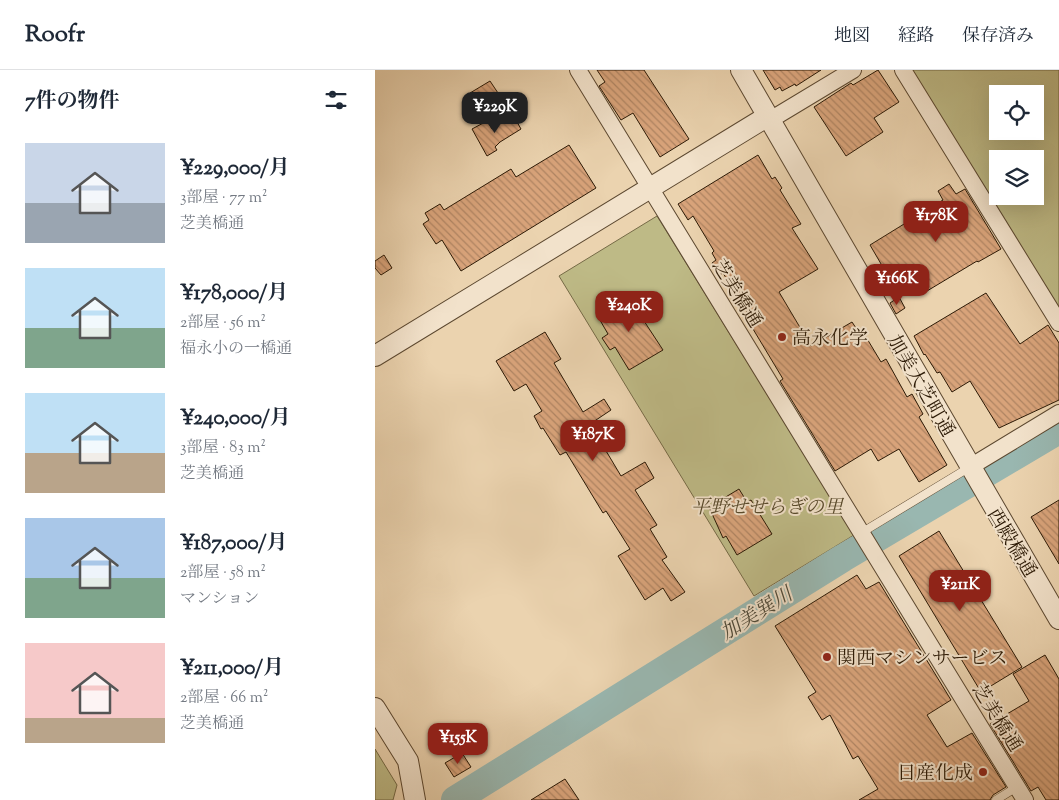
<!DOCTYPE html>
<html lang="ja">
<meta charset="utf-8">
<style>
body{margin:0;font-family:"Sorts Mill Goudy","Noto Serif JP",serif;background:#f2f2f3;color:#1f2937;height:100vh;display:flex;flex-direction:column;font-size:19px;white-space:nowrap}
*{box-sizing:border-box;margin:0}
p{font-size:16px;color:#747a83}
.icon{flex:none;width:28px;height:28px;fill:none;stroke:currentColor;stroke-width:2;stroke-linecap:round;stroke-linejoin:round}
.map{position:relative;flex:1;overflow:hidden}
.details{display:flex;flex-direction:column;background:#fff;width:375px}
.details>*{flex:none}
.tools{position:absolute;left:614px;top:15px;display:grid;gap:10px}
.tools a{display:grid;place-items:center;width:55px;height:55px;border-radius:0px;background:#fff;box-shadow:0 5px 20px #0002;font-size:25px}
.price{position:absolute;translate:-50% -42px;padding:0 11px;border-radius:10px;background:#8f2418;color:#fff;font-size:16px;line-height:32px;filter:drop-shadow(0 1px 2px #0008)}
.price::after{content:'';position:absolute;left:50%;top:30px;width:15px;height:11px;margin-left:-8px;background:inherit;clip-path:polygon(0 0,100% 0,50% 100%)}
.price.selected{background:#222;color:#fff}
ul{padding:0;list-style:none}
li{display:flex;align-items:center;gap:15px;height:125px;padding:0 25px}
li span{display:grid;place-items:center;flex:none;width:140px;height:100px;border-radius:0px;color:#555}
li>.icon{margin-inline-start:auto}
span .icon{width:60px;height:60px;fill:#fffc;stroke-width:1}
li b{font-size:21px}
h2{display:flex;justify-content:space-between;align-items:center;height:60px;padding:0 25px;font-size:21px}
header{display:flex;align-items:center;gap:30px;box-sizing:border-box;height:70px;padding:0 25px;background:#fff;border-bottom:1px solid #e0e1e3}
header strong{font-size:24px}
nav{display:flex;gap:28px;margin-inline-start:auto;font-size:18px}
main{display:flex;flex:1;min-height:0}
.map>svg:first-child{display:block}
.park{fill:#beba86;stroke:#756a46;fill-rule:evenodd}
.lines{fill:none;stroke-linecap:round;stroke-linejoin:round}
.river{stroke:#99b7b0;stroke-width:28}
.building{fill:url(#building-back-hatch);stroke:#2c1a06}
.service-casing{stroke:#5c4830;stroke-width:9}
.minor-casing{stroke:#5c4830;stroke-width:18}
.tertiary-casing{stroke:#5c4830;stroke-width:22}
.service{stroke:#f2e2cb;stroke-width:8}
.minor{stroke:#f2e2cb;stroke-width:16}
.tertiary{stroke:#f2e2cb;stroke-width:20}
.poi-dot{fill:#8f2418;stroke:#f2e2cb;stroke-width:2}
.labels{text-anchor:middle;stroke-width:4;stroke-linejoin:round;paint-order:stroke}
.street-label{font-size:19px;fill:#2c1a06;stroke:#f2e2cb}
.poi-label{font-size:19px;fill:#2c1a06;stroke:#f2e2cb;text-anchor:start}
.park-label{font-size:19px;font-style:italic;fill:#584a2c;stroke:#f2e2cb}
.water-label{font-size:20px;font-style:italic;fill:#4d4939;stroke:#f2e2cb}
</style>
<header>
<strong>Roofr</strong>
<nav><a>地図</a><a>経路</a><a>保存済み</a></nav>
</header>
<main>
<section class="details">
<h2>7件の物件<svg class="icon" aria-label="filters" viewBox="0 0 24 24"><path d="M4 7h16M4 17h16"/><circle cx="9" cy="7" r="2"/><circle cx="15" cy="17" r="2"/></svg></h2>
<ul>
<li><span style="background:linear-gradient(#c9d6e8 60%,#9aa5b1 0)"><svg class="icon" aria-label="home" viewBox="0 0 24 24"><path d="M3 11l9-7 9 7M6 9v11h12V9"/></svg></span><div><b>¥229,000/月</b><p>3部屋 · 77 m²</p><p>芝美橋通</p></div></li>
<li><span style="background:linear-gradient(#bfe0f5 60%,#7fa58c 0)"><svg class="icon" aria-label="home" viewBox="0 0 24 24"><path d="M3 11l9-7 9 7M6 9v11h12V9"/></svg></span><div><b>¥178,000/月</b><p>2部屋 · 56 m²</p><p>福永小の一橋通</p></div></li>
<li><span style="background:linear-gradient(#bfe0f5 60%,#b9a48a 0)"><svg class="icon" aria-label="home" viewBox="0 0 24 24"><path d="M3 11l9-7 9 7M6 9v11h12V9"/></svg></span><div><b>¥240,000/月</b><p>3部屋 · 83 m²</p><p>芝美橋通</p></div></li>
<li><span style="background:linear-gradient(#a9c7e8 60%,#7fa58c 0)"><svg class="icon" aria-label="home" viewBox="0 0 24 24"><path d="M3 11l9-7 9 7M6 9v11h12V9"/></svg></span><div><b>¥187,000/月</b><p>2部屋 · 58 m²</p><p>マンション</p></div></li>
<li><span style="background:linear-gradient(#f6c9c9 75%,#b9a48a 0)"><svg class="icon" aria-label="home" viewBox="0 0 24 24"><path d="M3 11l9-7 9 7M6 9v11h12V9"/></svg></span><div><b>¥211,000/月</b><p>2部屋 · 66 m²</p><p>芝美橋通</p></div></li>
</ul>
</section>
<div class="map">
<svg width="684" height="730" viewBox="0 0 684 730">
<defs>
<pattern id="building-back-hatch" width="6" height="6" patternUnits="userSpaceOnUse" patternTransform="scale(1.25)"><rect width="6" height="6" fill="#d8a37a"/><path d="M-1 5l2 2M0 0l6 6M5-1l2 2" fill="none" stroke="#af8462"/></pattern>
</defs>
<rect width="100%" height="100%" fill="#ebd3af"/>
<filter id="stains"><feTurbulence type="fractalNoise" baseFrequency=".004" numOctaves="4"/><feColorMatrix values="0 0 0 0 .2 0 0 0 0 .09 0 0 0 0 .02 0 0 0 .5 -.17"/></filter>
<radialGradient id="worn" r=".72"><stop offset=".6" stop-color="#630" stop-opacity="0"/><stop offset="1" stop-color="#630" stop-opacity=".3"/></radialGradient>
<!-- park -->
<g class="park">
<path d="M535,0H684V243ZM622,24H660V61H622ZM622,89H660V126H622Z"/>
<path d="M282,146L479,465L379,526L184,206Z"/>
<path d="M0,679L22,715L18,730H0Z"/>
</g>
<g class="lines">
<!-- river -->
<path class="river" d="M80,730L468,488L684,360"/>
</g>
<!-- building -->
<g class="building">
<path d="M222,0H269L314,69L285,87L258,43L246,50L224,16L230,12Z"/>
<path d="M388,0H446L421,16L420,14L407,21L405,17L400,20Z"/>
<path d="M503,0L524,32L499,48L508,62L471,86L439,37L476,13L478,15Z"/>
<path d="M115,11L125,26L105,38L95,23Z"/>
<path d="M138,45L146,59L125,72L120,77L122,80L112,86L97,59L112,51L117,59Z"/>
<path d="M194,75L221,118L86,201L67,170L61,174L48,154L54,150L50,143L65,134L69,140L136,99L141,107Z"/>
<path d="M383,85L397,109L400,107L407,118L405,120L426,154L417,158L443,199L404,222L436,276L477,252L485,264L488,262L506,292L511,289L532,327L537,324L548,344L544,347L572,395L544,412L524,379L503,391L496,379L460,401L405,311L408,309L372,249L375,247L348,203L344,205L337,193L341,190L337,183L339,181L318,146L313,150L303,134Z"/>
<path d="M574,114L581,124L590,119L626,179L603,192L602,191L552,221L511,211L509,199L495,175L568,130L563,121Z"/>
<path d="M9,185L17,198L6,205L0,198V191Z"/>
<path d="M611,223L645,274L673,255L684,273V330L624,358L595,311L577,322L565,302L562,303L550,284L549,285L539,266Z"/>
<path d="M252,225L288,280L254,300L240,277L235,280L227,268L233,264L222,245Z"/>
<path d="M524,227L530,238L521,244L515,233Z"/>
<path d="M170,262L186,289L179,293L208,342L229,329L236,340L215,354L246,406L270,392L279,408L260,420L282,455L275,459L292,487L287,490L310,522L296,531L288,518L270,530L243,486L255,479L231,441L228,443L191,382L185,385L168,358L166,359L159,346L167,341L151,314L139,321L121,291Z"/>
<path d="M364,419L372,432L376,430L397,464L362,485L351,466L348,468L334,437Z"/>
<path d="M684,430V494L656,447Z"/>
<path d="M564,461L647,597L606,622L524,486Z"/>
<path d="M482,505L491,519L504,512L576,630L552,645L572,677L597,663L631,717L618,725L615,730H484L503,719L483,686L478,689L455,645L447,650L433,627L441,622L400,556Z"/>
<path d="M670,585L684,609V730H671L663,717L656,721L615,654L654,631L638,604Z"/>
<path d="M87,683L96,697L79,707L70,693Z"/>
<path d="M190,709L204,730H156Z"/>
</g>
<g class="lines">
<defs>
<g id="service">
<path d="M486,463L595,397"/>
<path d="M621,730L642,717"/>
</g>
<g id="minor">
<path d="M203,0L650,730"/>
<path d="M528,0L684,253"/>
<path d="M395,50L478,0"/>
<path d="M595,397L684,343"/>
</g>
<g id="tertiary">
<path d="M366,0L684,549"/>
<path d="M0,286L393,46"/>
<path d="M0,638L33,691L40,730"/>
</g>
</defs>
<!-- service casing -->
<use href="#service" class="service-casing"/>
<!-- minor casing -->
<use href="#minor" class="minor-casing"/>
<!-- tertiary casing -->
<use href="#tertiary" class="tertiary-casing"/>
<!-- service -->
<use href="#service" class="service"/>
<!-- minor -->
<use href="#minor" class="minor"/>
<!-- tertiary -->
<use href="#tertiary" class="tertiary"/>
</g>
<!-- markers -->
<g class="poi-dot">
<circle cx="407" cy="267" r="5"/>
<circle cx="452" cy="587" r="5"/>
<circle cx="608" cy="702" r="5"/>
</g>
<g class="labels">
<!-- street labels -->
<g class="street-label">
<text transform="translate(363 223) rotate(58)" y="7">芝美橋通</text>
<text transform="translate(547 315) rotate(60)" y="7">加美大芝町通</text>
<text transform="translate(638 472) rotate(59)" y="7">西殿橋通</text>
<text transform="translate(623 647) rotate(58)" y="7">芝美橋通</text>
</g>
<!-- poi labels -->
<g class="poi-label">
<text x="417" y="274">高永化学</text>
<text x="462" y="594">関西マシンサービス</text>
<text x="598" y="709" text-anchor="end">日産化成</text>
</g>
<!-- park labels -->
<g class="park-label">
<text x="392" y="443">平野せせらぎの里</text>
</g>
<!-- water labels -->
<g class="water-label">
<text transform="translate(381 543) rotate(-32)" y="7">加美巽川</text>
</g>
</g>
<rect width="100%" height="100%" filter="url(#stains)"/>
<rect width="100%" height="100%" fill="url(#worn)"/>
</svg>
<div class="tools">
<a><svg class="icon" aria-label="locate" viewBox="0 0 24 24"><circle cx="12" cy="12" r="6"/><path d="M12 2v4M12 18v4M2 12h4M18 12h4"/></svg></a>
<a><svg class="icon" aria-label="layers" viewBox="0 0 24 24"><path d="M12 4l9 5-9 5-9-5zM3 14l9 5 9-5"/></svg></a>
</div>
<b class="price selected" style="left:120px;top:64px">¥229K</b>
<b class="price" style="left:561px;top:173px">¥178K</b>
<b class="price" style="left:522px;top:236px">¥166K</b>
<b class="price" style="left:254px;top:263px">¥240K</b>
<b class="price" style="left:218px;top:392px">¥187K</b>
<b class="price" style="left:585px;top:542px">¥211K</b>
<b class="price" style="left:83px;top:695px">¥155K</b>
</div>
</main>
